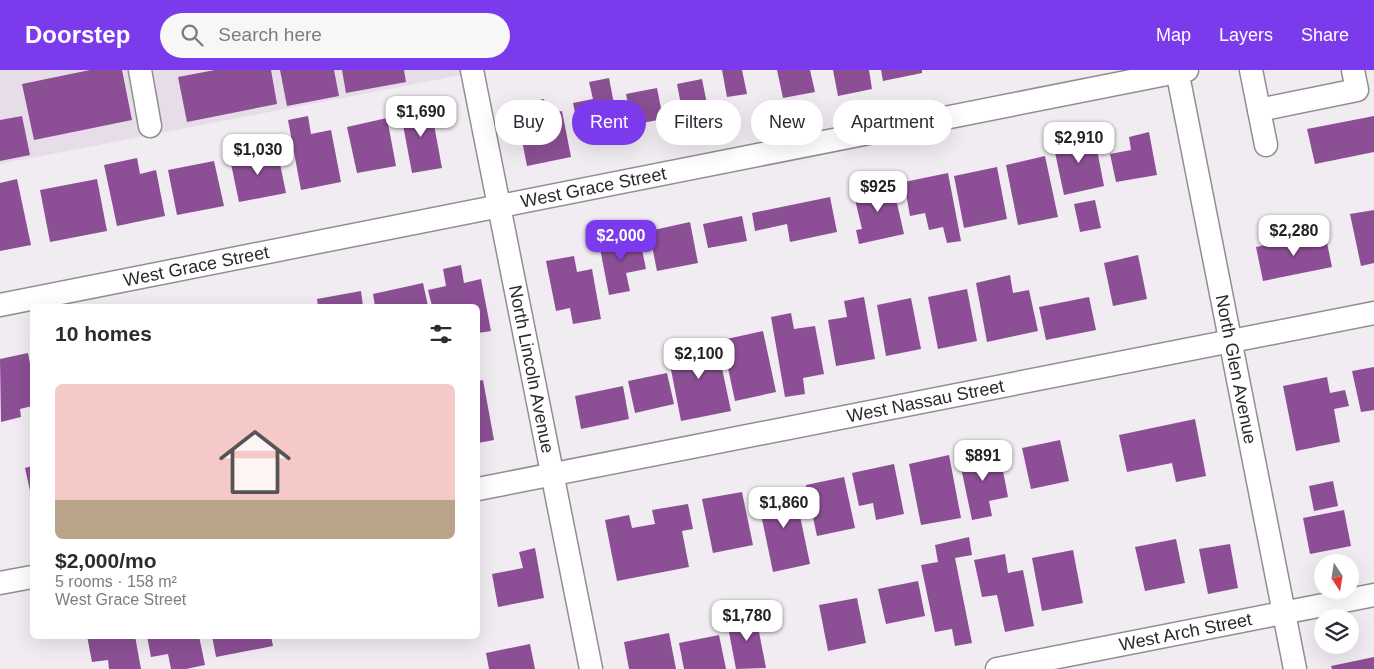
<!DOCTYPE html>
<meta charset="utf-8">
<style>
body{margin:0;font-family:Arial,sans-serif;background:#f7f7f7;color:#2b2b33;height:100vh;display:flex;flex-direction:column;font-size:19px;white-space:nowrap}
*{box-sizing:border-box;margin:0}
p{font-size:16px;color:#7c7c81}
.icon{flex:none;width:28px;height:28px;fill:none;stroke:currentColor;stroke-width:2;stroke-linecap:round;stroke-linejoin:round}
.map{position:relative;flex:1;overflow:hidden}
.panel{position:absolute;left:30px;top:234px;width:450px;height:335px;display:flex;flex-direction:column;background:#fff;border-radius:8px;box-shadow:0 5px 20px #0002}
.panel>*{flex:none}
.banner{position:absolute;left:495px;top:30px;width:475px;height:45px;display:flex;gap:10px}
.needle{width:32px;rotate:168deg}
.tools{position:absolute;left:1314px;top:484px;display:grid;gap:10px}
.tools a{display:grid;place-items:center;width:45px;height:45px;border-radius:50%;background:#fff;box-shadow:0 5px 20px #0002;font-size:25px}
.price{position:absolute;translate:-50% -42px;padding:0 11px;border-radius:10px;background:#fff;color:#222;font-size:16px;line-height:32px;filter:drop-shadow(0 1px 2px #0008)}
.price::after{content:'';position:absolute;left:50%;top:30px;width:15px;height:11px;margin-left:-8px;background:inherit;clip-path:polygon(0 0,100% 0,50% 100%)}
.price.active{background:#7c3aed;color:#fff}
ul{padding:0;list-style:none}
li{display:grid;align-content:center;gap:10px;height:265px;padding:0 25px}
li+li{border-top:1px solid #e1e1e2}
li span{display:grid;place-items:center;height:155px;border-radius:8px;color:#555}
li>.icon{margin-inline-start:auto}
span .icon{width:90px;height:90px;fill:#fffc;stroke-width:1}
li b{font-size:21px}
h2{display:flex;justify-content:space-between;align-items:center;height:60px;padding:0 25px;font-size:21px}
.tag{padding:0 18px;border-radius:22px;background:#fff;box-shadow:0 5px 20px #0002;font-size:18px;line-height:45px}
.tag.active{background:#7c3aed;color:#fff}
header{display:flex;align-items:center;gap:30px;box-sizing:border-box;height:70px;padding:0 25px;background:#7c3aed;color:#fff}
header strong{font-size:24px}
nav{display:flex;gap:28px;margin-inline-start:auto;font-size:18px}
.search{width:350px;height:45px;background:#f7f7f7;display:flex;align-items:center;gap:12px;box-sizing:border-box;padding:0 18px;border-radius:28px;color:#7c7c81;font-size:19px}
.map>svg:first-child{display:block}
.built{fill:#e7dde8}
.building{fill:#8c4f95}
.lines{fill:none;stroke-linecap:round;stroke-linejoin:round}
.minor-casing{stroke:#928d92;stroke-width:25}
.minor{stroke:#fff;stroke-width:22}
.labels{text-anchor:middle;stroke-width:5;stroke-linejoin:round;paint-order:stroke}
.street-label{font-size:18px;fill:#2a282a;stroke:#fefaff}
</style>
<header>
<strong>Doorstep</strong>
<div class="search"><svg class="icon" aria-label="search" viewBox="0 0 24 24"><circle cx="10" cy="10" r="6"/><path d="M15 15l6 6"/></svg>Search here</div>
<nav><a>Map</a><a>Layers</a><a>Share</a></nav>
</header>
<div class="map">
<svg width="1374" height="599" viewBox="0 0 1374 599">
<rect width="100%" height="100%" fill="#f1ecf2"/>
<!-- built -->
<path class="built" d="M0,0H460L461,5L0,94Z"/>
<!-- building -->
<g class="building">
<path d="M90,0H122L132,50L34,70L22,14Z"/>
<path d="M215,0H271L277,34L187,52L178,7Z"/>
<path d="M280,0H334L339,26L287,36Z"/>
<path d="M342,0H404L406,12L346,23Z"/>
<path d="M722,0H742L747,24L727,27Z"/>
<path d="M777,0H810L815,22L783,28Z"/>
<path d="M833,0H869L872,19L838,26Z"/>
<path d="M881,0H922V3L883,11Z"/>
<path d="M609,8L619,60L580,67L573,33L593,29L589,12Z"/>
<path d="M702,9L707,34L682,40L677,14Z"/>
<path d="M657,18L663,49L632,55L626,24Z"/>
<path d="M544,29L547,44L562,41L571,87L527,96L518,50L533,47L530,32Z"/>
<path d="M430,33L442,98L412,103L400,39Z"/>
<path d="M22,46L30,85L0,91V50Z"/>
<path d="M308,46L311,64L331,60L341,112L301,120L288,50Z"/>
<path d="M1374,46V82L1315,94L1307,59Z"/>
<path d="M387,48L396,96L357,103L347,57Z"/>
<path d="M1149,62L1157,105L1116,112L1110,84L1131,80L1129,67Z"/>
<path d="M1094,64L1104,116L1064,125L1053,73Z"/>
<path d="M277,79L286,123L239,132L230,89Z"/>
<path d="M1045,86L1058,147L1018,155L1006,95Z"/>
<path d="M137,88L140,104L156,100L165,146L117,156L104,95Z"/>
<path d="M214,91L224,136L177,145L168,100Z"/>
<path d="M997,97L1007,149L964,158L954,106Z"/>
<path d="M948,103L961,171L947,173L943,157L929,160L925,143L910,146L904,112Z"/>
<path d="M17,109L31,175L0,181V113Z"/>
<path d="M97,109L107,161L50,172L40,120Z"/>
<path d="M892,111L904,164L859,174L856,160L862,159L853,121Z"/>
<path d="M830,127L837,162L790,172L787,154L755,161L752,143Z"/>
<path d="M1095,130L1101,158L1080,162L1074,134Z"/>
<path d="M1374,140V193L1361,196L1350,144Z"/>
<path d="M742,146L747,171L708,178L703,154Z"/>
<path d="M690,152L698,193L657,201L649,161Z"/>
<path d="M1325,163L1332,197L1263,211L1256,177Z"/>
<path d="M639,165L646,199L626,203L630,221L609,225L599,173Z"/>
<path d="M1138,185L1147,229L1113,236L1104,193Z"/>
<path d="M574,186L577,202L592,199L601,249L573,254L570,238L556,241L546,191Z"/>
<path d="M461,195L464,213L481,209L491,261L478,263V236H432L428,220L446,216L443,199Z"/>
<path d="M1010,205L1013,223L1029,220L1038,261L987,272L976,213Z"/>
<path d="M423,213L428,236H375L373,224Z"/>
<path d="M967,219L977,271L938,279L928,227Z"/>
<path d="M361,221L363,236H318L317,229Z"/>
<path d="M864,227L875,289L836,296L828,250L847,247L844,231Z"/>
<path d="M1089,227L1096,260L1046,270L1039,237Z"/>
<path d="M911,228L921,279L886,286L877,235Z"/>
<path d="M791,243L794,259L815,256L824,304L803,308L805,324L785,327L771,247Z"/>
<path d="M763,261L776,322L735,331L722,270Z"/>
<path d="M716,270L731,341L681,351L667,279Z"/>
<path d="M28,283L32,304V336L20,339L21,347L1,352L0,289Z"/>
<path d="M1374,297V340L1361,342L1352,301Z"/>
<path d="M667,303L674,334L635,343L628,311Z"/>
<path d="M1327,307L1330,323L1345,320L1349,336L1334,339L1340,372L1296,381L1283,316Z"/>
<path d="M483,310L494,370L478,373V311Z"/>
<path d="M623,316L629,349L581,359L575,326Z"/>
<path d="M1195,349L1206,406L1176,412L1172,393L1127,402L1119,365Z"/>
<path d="M1060,370L1069,411L1031,419L1022,378Z"/>
<path d="M999,380L1008,427L989,431L992,446L972,450L959,388Z"/>
<path d="M949,385L961,448L921,455L909,394Z"/>
<path d="M894,394L904,444L876,450L873,433L859,436L852,403Z"/>
<path d="M32,396V430L25,398Z"/>
<path d="M844,407L855,458L817,466L806,415Z"/>
<path d="M1333,411L1338,436L1314,441L1309,416Z"/>
<path d="M794,417L810,494L773,502L757,425Z"/>
<path d="M742,422L753,475L713,483L702,429Z"/>
<path d="M688,434L693,459L682,461L689,497L617,511L605,450L629,445L632,458L655,454L652,440Z"/>
<path d="M1344,440L1351,476L1310,484L1303,448Z"/>
<path d="M969,467L972,485L955,488L972,573L955,576L952,559L935,562L921,495L938,492L935,475Z"/>
<path d="M1176,469L1185,513L1145,521L1135,477Z"/>
<path d="M1230,474L1238,518L1208,524L1199,479Z"/>
<path d="M535,478L544,528L498,537L492,504L523,498L519,482Z"/>
<path d="M1073,480L1083,533L1042,541L1032,488Z"/>
<path d="M1005,484L1008,503L1023,500L1034,556L1005,562L997,525L982,527L974,490Z"/>
<path d="M918,511L925,546L886,554L878,519Z"/>
<path d="M857,528L866,573L828,581L819,535Z"/>
<path d="M754,536L766,598L736,599L728,557L742,554L739,539Z"/>
<path d="M669,563L676,599H629L624,572Z"/>
<path d="M719,565L726,599H684L679,573Z"/>
<path d="M87,566H135L141,599H109L108,590L92,592Z"/>
<path d="M147,566H199L205,595L186,599H171L168,584L151,587Z"/>
<path d="M212,566H271L273,576L216,587Z"/>
<path d="M530,574L535,599H489L486,583Z"/>
<path d="M1374,587V599H1332L1331,596Z"/>
</g>
<g class="lines">
<defs>
<g id="minor">
<path d="M140,0L150,56"/>
<path id="s1" d="M472,0L591,599"/>
<path id="s2" d="M1177,0L1295,599"/>
<path d="M1251,0L1266,75"/>
<path d="M1259,40L1357,20L1353,0"/>
<path id="s3" d="M0,235L1187,0"/>
<path id="s4" d="M478,419L1374,243"/>
<path d="M0,513L32,507"/>
<path id="s5" d="M997,599L1374,525"/>
</g>
</defs>
<!-- minor casing -->
<use href="#minor" class="minor-casing"/>
<!-- minor -->
<use href="#minor" class="minor"/>
</g>
<g class="labels">
<!-- street labels -->
<g class="street-label">
<text dy="6" stroke="none"><textPath href="#s3" startOffset="605">West Grace Street</textPath></text>
<text dy="6" stroke="none"><textPath href="#s3" startOffset="200">West Grace Street</textPath></text>
<text dy="6" stroke="none"><textPath href="#s1" startOffset="305">North Lincoln Avenue</textPath></text>
<text dy="6" stroke="none"><textPath href="#s2" startOffset="305">North Glen Avenue</textPath></text>
<text dy="6" stroke="none"><textPath href="#s4" startOffset="456">West Nassau Street</textPath></text>
<text dy="6" stroke="none"><textPath href="#s5" startOffset="192">West Arch Street</textPath></text>
</g>
</g>
</svg>
<div class="tools">
<a><svg class="needle" viewBox="-14 -14 28 28"><path d="M0-13l5 13h-10z" fill="#e53935"/><path d="M0 13l5-13h-10z" fill="#7c7c81"/></svg></a>
<a><svg class="icon" aria-label="layers" viewBox="0 0 24 24"><path d="M12 4l9 5-9 5-9-5zM3 14l9 5 9-5"/></svg></a>
</div>
<b class="price" style="left:421px;top:68px">$1,690</b>
<b class="price" style="left:1079px;top:94px">$2,910</b>
<b class="price" style="left:258px;top:106px">$1,030</b>
<b class="price" style="left:878px;top:143px">$925</b>
<b class="price" style="left:1294px;top:187px">$2,280</b>
<b class="price active" style="left:621px;top:192px">$2,000</b>
<b class="price" style="left:699px;top:310px">$2,100</b>
<b class="price" style="left:983px;top:412px">$891</b>
<b class="price" style="left:784px;top:459px">$1,860</b>
<b class="price" style="left:747px;top:572px">$1,780</b>
<div class="banner">
<a class="tag">Buy</a>
<a class="tag active">Rent</a>
<a class="tag">Filters</a>
<a class="tag">New</a>
<a class="tag">Apartment</a>
</div>
<section class="panel">
<h2>10 homes<svg class="icon" aria-label="filters" viewBox="0 0 24 24"><path d="M4 7h16M4 17h16"/><circle cx="9" cy="7" r="2"/><circle cx="15" cy="17" r="2"/></svg></h2>
<ul>
<li><span style="background:linear-gradient(#f6c9c9 75%,#b9a48a 0)"><svg class="icon" aria-label="home" viewBox="0 0 24 24"><path d="M3 11l9-7 9 7M6 9v11h12V9"/></svg></span><div><b>$2,000/mo</b><p>5 rooms · 158 m²</p><p>West Grace Street</p></div></li>
</ul>
</section>
</div>
